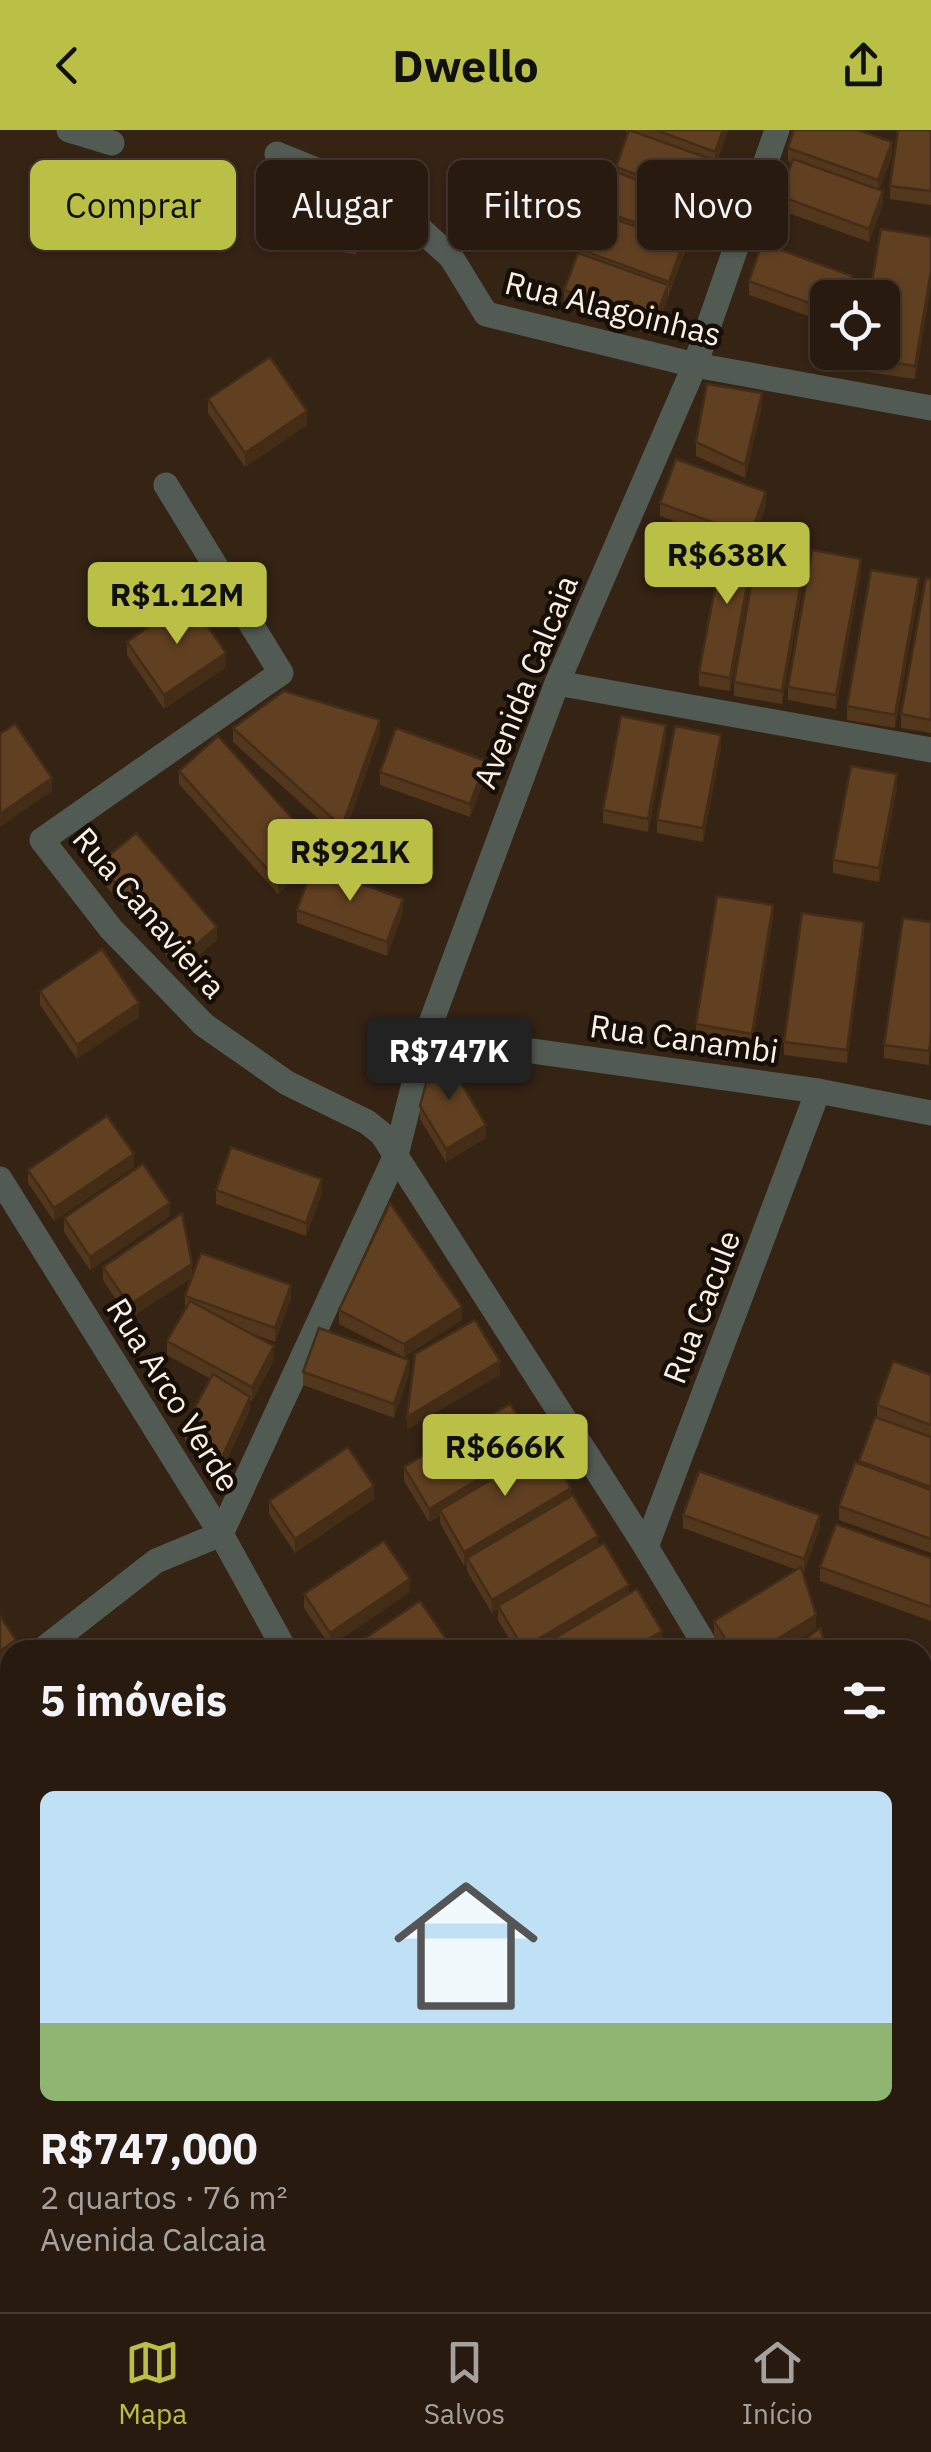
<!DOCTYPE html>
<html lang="pt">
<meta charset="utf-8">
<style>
body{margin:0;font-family:"IBM Plex Sans",sans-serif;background:#302318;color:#f1f3f6;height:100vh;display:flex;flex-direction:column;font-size:38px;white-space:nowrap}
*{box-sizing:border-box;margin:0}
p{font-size:32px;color:#a5a19e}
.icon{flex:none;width:55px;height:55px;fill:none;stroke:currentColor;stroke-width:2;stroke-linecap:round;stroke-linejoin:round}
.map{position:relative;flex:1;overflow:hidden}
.panel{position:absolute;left:0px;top:1510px;width:932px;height:672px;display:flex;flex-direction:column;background:#281a0f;border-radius:30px 30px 0 0;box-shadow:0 2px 8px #0004,0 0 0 2px #44382f}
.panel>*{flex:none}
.top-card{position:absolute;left:30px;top:30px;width:872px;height:90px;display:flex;gap:20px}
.controls{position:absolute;left:810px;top:150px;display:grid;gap:20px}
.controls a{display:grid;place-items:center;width:90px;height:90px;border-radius:15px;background:#281a0f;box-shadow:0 2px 8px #0004,0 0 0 2px #44382f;font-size:50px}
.price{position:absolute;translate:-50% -85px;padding:0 22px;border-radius:10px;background:#bac045;color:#111;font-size:32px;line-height:65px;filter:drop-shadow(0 2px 5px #0008)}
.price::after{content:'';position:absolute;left:50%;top:60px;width:30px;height:22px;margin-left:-15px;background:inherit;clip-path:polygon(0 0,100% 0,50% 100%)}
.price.current{background:#222;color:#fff}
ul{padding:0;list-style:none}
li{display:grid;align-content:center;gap:20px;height:530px;padding:0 40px}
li+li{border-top:2px solid #44382f}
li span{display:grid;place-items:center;height:310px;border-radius:15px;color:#555}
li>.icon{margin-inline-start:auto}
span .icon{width:180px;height:180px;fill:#fffc;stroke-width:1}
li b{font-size:42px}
h2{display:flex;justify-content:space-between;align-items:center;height:120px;padding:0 40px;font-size:42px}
.pill{padding:0 35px;border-radius:15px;background:#281a0f;box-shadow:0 2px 8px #0004,0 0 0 2px #44382f;font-size:35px;line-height:90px}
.pill.current{background:#bac045;color:#111}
header{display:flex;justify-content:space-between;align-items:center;height:130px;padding:0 40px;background:#bac045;color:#111;font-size:45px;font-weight:700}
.dock{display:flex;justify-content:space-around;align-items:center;height:140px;border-top:2px solid #44382f;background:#281a0f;font-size:28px;color:#a5a19e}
.dock a{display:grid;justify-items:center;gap:5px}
.dock .current{color:#bac045}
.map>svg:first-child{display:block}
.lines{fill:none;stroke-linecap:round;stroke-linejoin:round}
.minor{stroke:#525b53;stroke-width:25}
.tertiary{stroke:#525b53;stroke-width:30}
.motorway{stroke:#8aa18f;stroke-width:30}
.wall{fill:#53371c}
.shaded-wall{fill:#442d17}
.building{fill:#614021;stroke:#442d17;stroke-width:2.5}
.labels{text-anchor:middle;stroke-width:9;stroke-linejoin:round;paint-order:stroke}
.street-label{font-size:32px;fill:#fcf0e6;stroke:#160f08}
</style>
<header><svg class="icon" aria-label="back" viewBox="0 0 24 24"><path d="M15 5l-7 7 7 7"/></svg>Dwello<svg class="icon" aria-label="share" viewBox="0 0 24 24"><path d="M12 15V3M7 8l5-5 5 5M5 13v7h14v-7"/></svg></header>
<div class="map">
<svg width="931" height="2182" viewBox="0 0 931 2182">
<rect width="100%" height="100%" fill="#352314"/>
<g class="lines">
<!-- minor -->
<g class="minor">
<path d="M69,0L112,13"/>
<path d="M277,24L386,68L451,127L486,184L695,235L931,278"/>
<path d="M166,355L281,543L42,710L111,799L204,895L287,953L367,992L382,1004L646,1417L708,1520"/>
<path d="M557,553L931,620"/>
<path d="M426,906L818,961L931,983"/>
<path d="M0,1049L221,1404L285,1520"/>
<path d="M221,1404L396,1025L426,906L557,553L695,235L777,0"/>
<path d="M646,1417L818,961"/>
<path d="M42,1520L156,1431L221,1404"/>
<path d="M0,1553L10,1545"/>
<path d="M922,1617L931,1595"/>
<path d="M0,1736L10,1752"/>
<path d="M0,1936L10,1930"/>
<path d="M914,2182L931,2171"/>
</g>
<!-- tertiary -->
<g class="tertiary">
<path d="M922,1765L931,1760"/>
<path d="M276,2182L291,2172"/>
</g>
<!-- motorway -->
<g class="motorway">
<path d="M922,1882L931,1877"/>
<path d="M922,1953L931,1948"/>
<path d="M439,2182L454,2172"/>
<path d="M554,2182L569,2172"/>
</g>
</g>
<!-- wall -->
<g class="wall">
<path d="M626,0H728L717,31L719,45L706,83L698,80V86L654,206L564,174V160L594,82V78L616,42V37L628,3L626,2Z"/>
<path d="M931,0V75L890,69V56Z"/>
<path d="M788,18L892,26L879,59L883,74L869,112L780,80V66L792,33L788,31Z"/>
<path d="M369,66L356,125L296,112V98Z"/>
<path d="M931,107V154L915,249L859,241V227Z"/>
<path d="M749,151L852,159L849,168H828V193L749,165Z"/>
<path d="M208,269L307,295L245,337L208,283Z"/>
<path d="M762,276L745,348L696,326V312Z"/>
<path d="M660,373L766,375L753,412L755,425L730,561L699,556V542L724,409L660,386Z"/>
<path d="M806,437L782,574L734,566V552Z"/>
<path d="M861,442L836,579L788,570V557Z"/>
<path d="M931,449V603L901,598V584Z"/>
<path d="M919,461L895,598L847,590V576Z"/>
<path d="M127,512L226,537L164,579L127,525Z"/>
<path d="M233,598L380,604L342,710L233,612Z"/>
<path d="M666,608L648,702L603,693V680Z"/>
<path d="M721,618L703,712L657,703V690Z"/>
<path d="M179,641L317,730L278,764L179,654Z"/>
<path d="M380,642L486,644L470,687L380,655Z"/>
<path d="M897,658L879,752L833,743V730Z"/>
<path d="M99,734L217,810L180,841L99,748Z"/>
<path d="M297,780L403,782L387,826L297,793Z"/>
<path d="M773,788L752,917L696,908V894Z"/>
<path d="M931,792L929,935L884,928V915Z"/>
<path d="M864,805L847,933L784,925V912Z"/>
<path d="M40,861L139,887L77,929L40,875Z"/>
<path d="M420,976L486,1008L446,1032L420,989Z"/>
<path d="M134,1037L54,1091L28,1053V1040Z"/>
<path d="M216,1060L322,1063L306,1106L216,1074Z"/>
<path d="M182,1083L129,1189L103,1150V1137Z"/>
<path d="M170,1086L90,1140L64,1102V1088Z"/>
<path d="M185,1166L291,1169L275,1212L246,1201L274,1230L252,1271L250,1270V1280L217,1351L185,1309V1296L211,1249L167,1225V1211L185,1179Z"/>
<path d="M339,1180L462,1190L404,1227L339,1194Z"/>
<path d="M303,1242L409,1244L394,1288L303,1255Z"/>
<path d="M931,1245V1423L839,1390V1376L859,1334L877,1288V1275Z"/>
<path d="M536,1323L571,1366L598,1416L662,1514L652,1520H516L498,1490V1479L492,1483L467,1441V1434L464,1436L440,1393V1386L429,1392L404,1351V1337Z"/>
<path d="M374,1369L295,1423L269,1384V1371Z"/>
<path d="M683,1385L820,1398L804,1442L802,1441L816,1499L782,1520H724L714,1505V1491L797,1440L683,1398Z"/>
<path d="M931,1428V1491L820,1451V1437Z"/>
<path d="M410,1462L330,1516L304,1478V1464Z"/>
<path d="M10,1820V1876L0,1860V1826Z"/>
<path d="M10,1949L6,2002L0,1991V1954Z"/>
<path d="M0,1998L10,2014V2093L0,2075Z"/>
<path d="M79,2172H143L149,2182H85Z"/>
<path d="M159,2172H239V2176L227,2182H164Z"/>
</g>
<!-- shaded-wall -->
<g class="shaded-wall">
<path d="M723,0H728L715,35V22Z"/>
<path d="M892,12V26L878,64V50Z"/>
<path d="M719,32V45L706,83V70Z"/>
<path d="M369,53V66L356,125V111Z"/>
<path d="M883,61V74L869,112V99Z"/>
<path d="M698,72V86L684,123V110Z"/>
<path d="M683,114V127L669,165V152Z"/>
<path d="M931,141V154L915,249V236Z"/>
<path d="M852,146V159L849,168H844Z"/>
<path d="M668,155V168L654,206V193Z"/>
<path d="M762,263V276L745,348V335Z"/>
<path d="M307,281V295L245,337V323Z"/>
<path d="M766,362V375L750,419V406Z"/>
<path d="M755,412V425L730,561V548Z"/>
<path d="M806,424V437L782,574V561Z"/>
<path d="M861,429V442L836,579V565Z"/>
<path d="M919,448V461L895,598V585Z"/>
<path d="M226,523V537L164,579V565Z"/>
<path d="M380,590V604L342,710V697Z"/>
<path d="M666,595V608L648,702V689Z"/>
<path d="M721,605V618L703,712V698Z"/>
<path d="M486,631V644L470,687V674Z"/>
<path d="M897,644V658L879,752V738Z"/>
<path d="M52,648V661L0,697V684Z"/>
<path d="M317,716V730L278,764V751Z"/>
<path d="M403,769V782L387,826V812Z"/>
<path d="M773,775V788L752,917V904Z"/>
<path d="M864,792V805L847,933V920Z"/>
<path d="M217,797V810L180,841V828Z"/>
<path d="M139,873V887L77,929V915Z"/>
<path d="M486,995V1008L446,1032V1019Z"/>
<path d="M134,1024V1037L54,1091V1078Z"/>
<path d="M322,1049V1063L306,1106V1093Z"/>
<path d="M170,1073V1086L90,1140V1127Z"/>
<path d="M192,1134V1148L129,1189V1175Z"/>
<path d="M291,1155V1169L275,1212V1198Z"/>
<path d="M462,1177V1190L404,1227V1214Z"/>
<path d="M274,1216V1230L252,1271V1257Z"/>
<path d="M409,1230V1244L394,1288V1274Z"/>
<path d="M500,1231V1245L407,1300V1287Z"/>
<path d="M250,1267V1280L217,1351V1338Z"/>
<path d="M536,1315V1329L440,1380V1386L429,1392V1379Z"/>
<path d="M374,1356V1369L295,1423V1409Z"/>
<path d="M571,1358V1372L467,1428V1434L464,1436V1422Z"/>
<path d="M820,1385V1398L804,1442V1429Z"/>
<path d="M598,1406V1420L498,1476V1479L492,1483V1470Z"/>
<path d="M410,1449V1462L330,1516V1503Z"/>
<path d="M629,1455V1468L542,1520H523V1518Z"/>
<path d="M816,1485V1499L782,1520H760Z"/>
<path d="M662,1501V1514L652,1520H630Z"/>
<path d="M446,1509V1520H430Z"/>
<path d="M16,1510V1520H10V1527L0,1534V1521Z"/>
<path d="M10,1893V1906L0,1912V1899Z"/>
<path d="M10,1987V2000L6,2002V1989Z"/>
<path d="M10,2040V2054L0,2060V2046Z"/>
<path d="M220,2172H239V2176L227,2182H204Z"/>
</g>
<!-- building -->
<g class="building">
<path d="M629,0L719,32L706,70L616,37Z"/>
<path d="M656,0H723L715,22Z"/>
<path d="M794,0H858L892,12L878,50L788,18Z"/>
<path d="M898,0H931V61L890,56Z"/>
<path d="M793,29L883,61L869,99L780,66Z"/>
<path d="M608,39L698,72L684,110L594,78Z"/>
<path d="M310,40L369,53L356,111L296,98Z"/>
<path d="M593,81L683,114L669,152L579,119Z"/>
<path d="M881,99L931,107V141L915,236L859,227L860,222H882V168H869Z"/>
<path d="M762,113L852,146L844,168H828V180L749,151Z"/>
<path d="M578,123L668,155L654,193L564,160Z"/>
<path d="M270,227L307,281L245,323L208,269Z"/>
<path d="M707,254L762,263L745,335L696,312Z"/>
<path d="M676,329L766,362L750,406L660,373Z"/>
<path d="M725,406L755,412L730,548L699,542Z"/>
<path d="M758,416L806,424L782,561L734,552Z"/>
<path d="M812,420L861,429L836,565L788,557Z"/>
<path d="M871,440L919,448L895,585L847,576Z"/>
<path d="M926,448L931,449V590L901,584Z"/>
<path d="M189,469L226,523L164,565L127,512Z"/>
<path d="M284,561L380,590L342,697L233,598Z"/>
<path d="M621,586L666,595L648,689L603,680Z"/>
<path d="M15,594L52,648L0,684V604Z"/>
<path d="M675,596L721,605L703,698L657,690Z"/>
<path d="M396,598L486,631L470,674L380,642Z"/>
<path d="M218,606L317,716L278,751L179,641Z"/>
<path d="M851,636L897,644L879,738L833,730Z"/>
<path d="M136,703L217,797L180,828L99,734Z"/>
<path d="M313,736L403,769L387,812L297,780Z"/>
<path d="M717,766L773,775L752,904L696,894Z"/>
<path d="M802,783L864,792L847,920L784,912Z"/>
<path d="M903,788L931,792V906L929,921L884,915Z"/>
<path d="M102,819L139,873L77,915L40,861Z"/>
<path d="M437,913L486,995L446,1019L420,976Z"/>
<path d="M107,986L134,1024L54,1078L28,1040Z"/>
<path d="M231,1017L322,1049L306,1093L216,1060Z"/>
<path d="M143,1034L170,1073L90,1127L64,1088Z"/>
<path d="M390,1073L462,1177L404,1214L339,1180Z"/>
<path d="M182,1083L192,1134L129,1175L103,1137Z"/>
<path d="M201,1123L291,1155L275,1198L185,1166Z"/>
<path d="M190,1171L274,1216L252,1257L167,1211Z"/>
<path d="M475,1190L500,1231L407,1287L415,1224Z"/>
<path d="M319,1198L409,1230L394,1274L303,1242Z"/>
<path d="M893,1231L931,1245V1295L877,1275Z"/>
<path d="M213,1244L250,1267L217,1338L185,1296Z"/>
<path d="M510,1274L536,1315L429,1379L404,1337Z"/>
<path d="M875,1287L931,1307V1357L859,1331Z"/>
<path d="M348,1317L374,1356L295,1409L269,1371Z"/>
<path d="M546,1317L571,1358L464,1422L440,1380Z"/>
<path d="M855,1332L931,1360V1409L839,1376Z"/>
<path d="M699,1341L820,1385L804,1429L683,1385Z"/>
<path d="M573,1365L598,1406L492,1470L467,1428Z"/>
<path d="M836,1394L931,1428V1477L820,1437Z"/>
<path d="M384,1411L410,1449L330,1503L304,1464Z"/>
<path d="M604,1413L629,1455L523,1518L498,1476Z"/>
<path d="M801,1437L816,1485L760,1520H732L714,1491Z"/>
<path d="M637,1459L662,1501L630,1520H535Z"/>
<path d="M420,1471L446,1509L430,1520H348Z"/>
<path d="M0,1486L16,1510L0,1521Z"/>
<path d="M820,1498L827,1520H790Z"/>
<path d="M10,1820V1863L0,1846V1826Z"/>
<path d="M0,1863L10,1881V1893L0,1899Z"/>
<path d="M10,1949V1987L6,1989L0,1978V1954Z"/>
<path d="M0,1998L10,2014V2040L0,2046Z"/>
<path d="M10,2052V2080L0,2062V2057Z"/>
<path d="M10,2146V2172H53L58,2182H4L0,2174V2151Z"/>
<path d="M87,2172H143L149,2182H93Z"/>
<path d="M166,2172H220L204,2182H172Z"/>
</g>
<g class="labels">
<!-- street labels -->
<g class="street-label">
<text transform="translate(613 179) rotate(14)" y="11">Rua Alagoinhas</text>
<text transform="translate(526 552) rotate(-68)" y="11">Avenida Calcaia</text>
<text transform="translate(149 783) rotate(49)" y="11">Rua Canavieira</text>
<text transform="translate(684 909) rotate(8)" y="11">Rua Canambi</text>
<text transform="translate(702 1177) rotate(-69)" y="11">Rua Cacule</text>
<text transform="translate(173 1265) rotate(58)" y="11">Rua Arco Verde</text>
</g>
</g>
</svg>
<div class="controls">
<a><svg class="icon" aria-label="locate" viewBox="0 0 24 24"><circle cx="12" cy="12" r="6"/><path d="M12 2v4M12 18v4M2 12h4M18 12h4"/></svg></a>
</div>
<b class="price" style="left:727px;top:477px">R$638K</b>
<b class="price" style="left:177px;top:517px">R$1.12M</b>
<b class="price" style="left:350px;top:774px">R$921K</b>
<b class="price current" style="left:449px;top:973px">R$747K</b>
<b class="price" style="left:505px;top:1369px">R$666K</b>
<div class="top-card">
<a class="pill current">Comprar</a>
<a class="pill">Alugar</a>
<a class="pill">Filtros</a>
<a class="pill">Novo</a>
</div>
<section class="panel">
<h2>5 imóveis<svg class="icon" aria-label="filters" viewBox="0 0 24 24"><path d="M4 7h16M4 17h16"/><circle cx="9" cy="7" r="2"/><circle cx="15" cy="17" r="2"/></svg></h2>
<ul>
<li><span style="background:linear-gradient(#bfe0f5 75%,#8fb573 0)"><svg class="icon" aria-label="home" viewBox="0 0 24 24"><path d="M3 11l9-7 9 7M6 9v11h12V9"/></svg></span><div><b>R$747,000</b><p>2 quartos · 76 m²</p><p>Avenida Calcaia</p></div></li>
</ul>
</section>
</div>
<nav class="dock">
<a class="current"><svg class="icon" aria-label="map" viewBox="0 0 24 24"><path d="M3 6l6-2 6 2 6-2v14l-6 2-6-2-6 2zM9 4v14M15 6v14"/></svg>Mapa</a>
<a><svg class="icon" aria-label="saved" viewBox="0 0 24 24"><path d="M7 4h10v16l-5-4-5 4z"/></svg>Salvos</a>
<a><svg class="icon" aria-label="home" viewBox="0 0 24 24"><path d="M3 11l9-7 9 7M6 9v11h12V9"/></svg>Início</a>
</nav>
